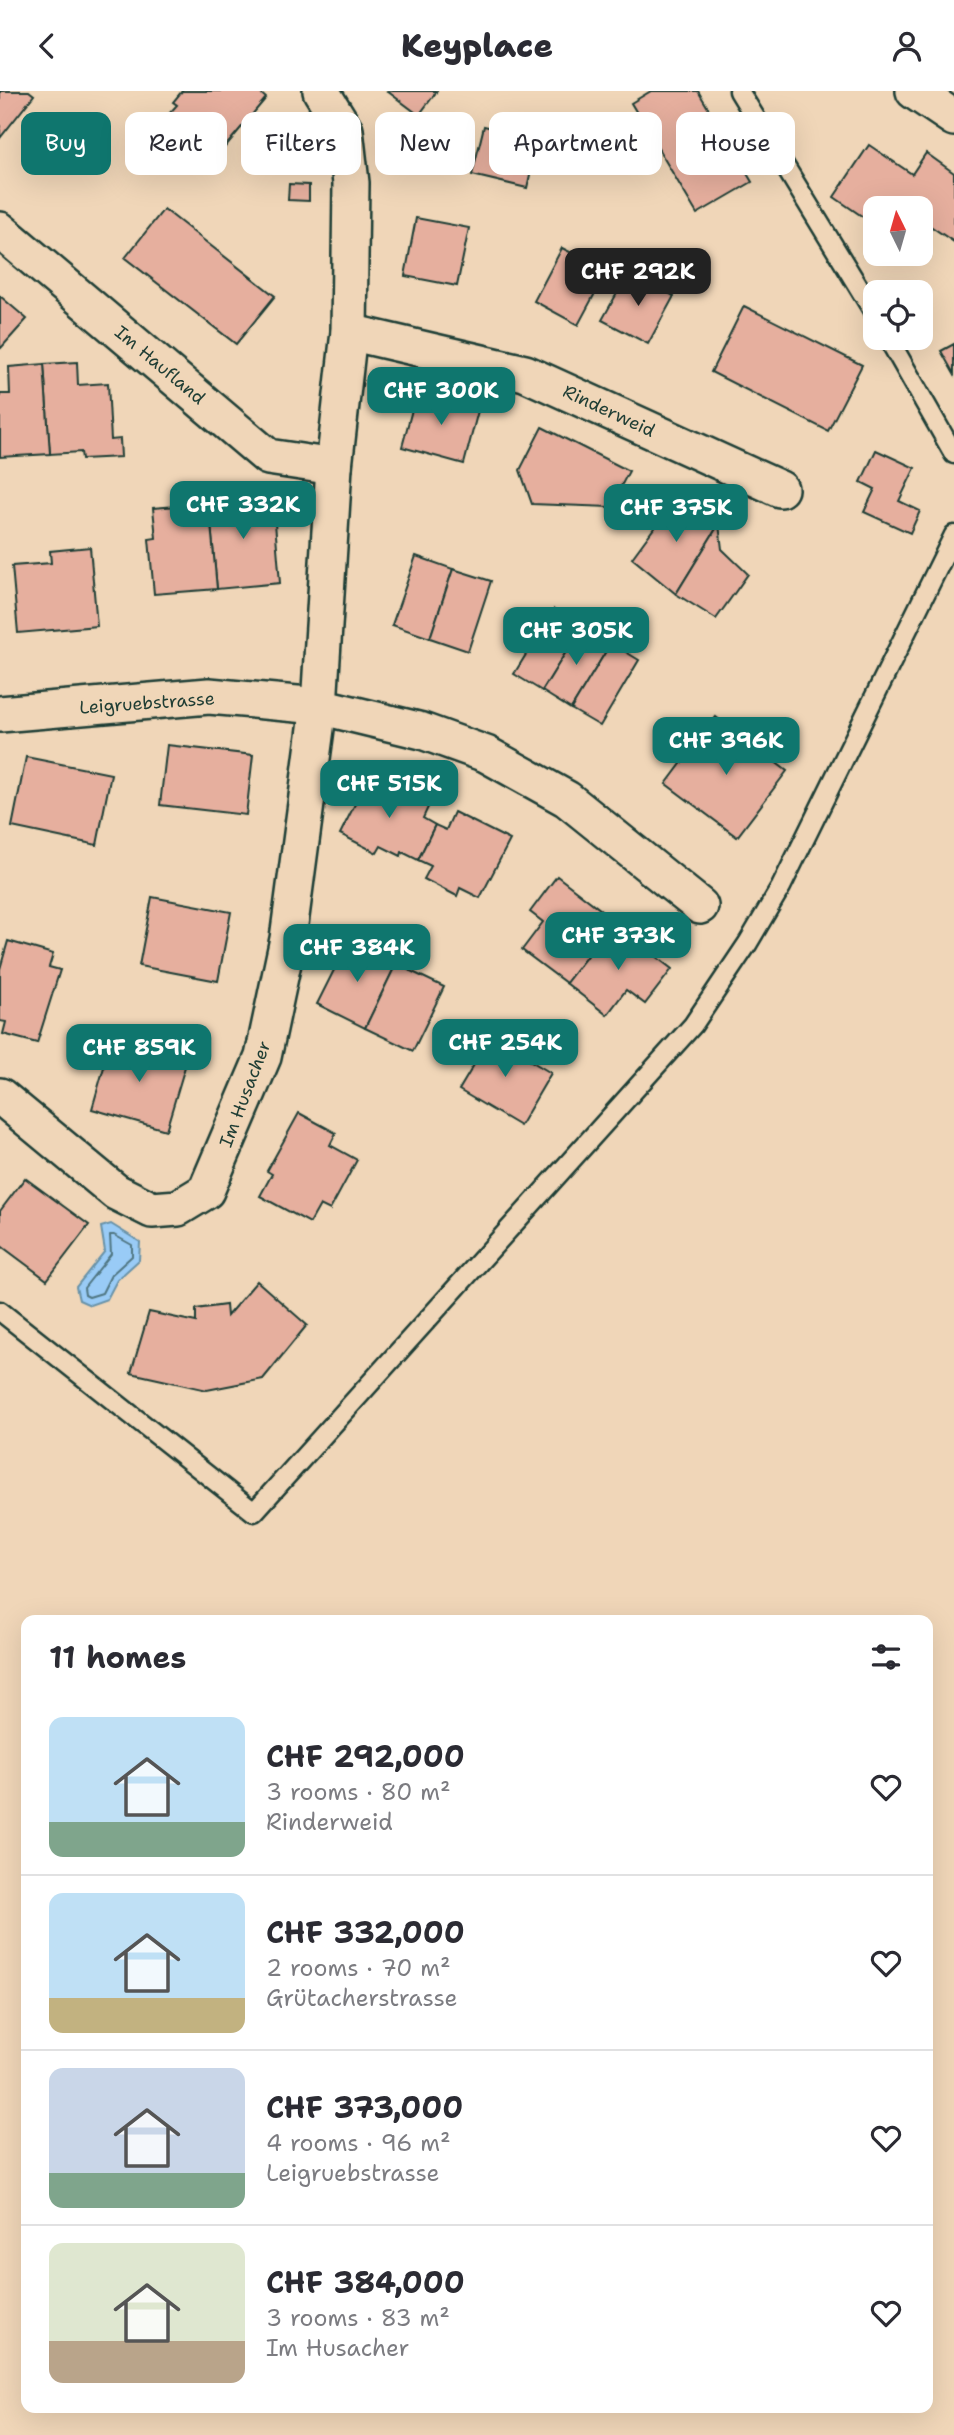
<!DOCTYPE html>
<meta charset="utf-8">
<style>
body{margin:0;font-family:"Shantell Sans",sans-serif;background:#f2f2f3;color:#2b2b33;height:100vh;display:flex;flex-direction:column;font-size:26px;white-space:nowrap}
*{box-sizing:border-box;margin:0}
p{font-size:23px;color:#7c7c81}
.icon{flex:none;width:38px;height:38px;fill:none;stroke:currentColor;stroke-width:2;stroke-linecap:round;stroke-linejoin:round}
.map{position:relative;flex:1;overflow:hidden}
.sheet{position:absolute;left:21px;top:1524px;width:912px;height:798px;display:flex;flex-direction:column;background:#fff;border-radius:14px;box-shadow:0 7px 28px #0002}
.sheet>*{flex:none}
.hud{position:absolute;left:21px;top:21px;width:914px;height:63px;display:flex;gap:14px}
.needle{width:46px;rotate:355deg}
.fabs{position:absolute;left:863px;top:105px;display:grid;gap:14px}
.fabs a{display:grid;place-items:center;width:70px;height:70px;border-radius:14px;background:#fff;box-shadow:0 7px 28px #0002;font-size:35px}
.price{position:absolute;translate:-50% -60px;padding:0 16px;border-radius:14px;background:#0f766e;color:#fff;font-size:23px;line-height:46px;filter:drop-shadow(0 2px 4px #0008)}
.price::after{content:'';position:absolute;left:50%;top:42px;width:21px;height:16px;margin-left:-10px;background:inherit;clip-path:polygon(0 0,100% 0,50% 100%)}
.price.on{background:#222;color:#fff}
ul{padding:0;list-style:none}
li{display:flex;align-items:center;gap:21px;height:175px;padding:0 28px}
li+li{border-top:2px solid #e1e1e2}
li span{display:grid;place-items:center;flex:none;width:196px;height:140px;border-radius:14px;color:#555}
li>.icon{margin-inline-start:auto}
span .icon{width:84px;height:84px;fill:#fffc;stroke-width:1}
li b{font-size:30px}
h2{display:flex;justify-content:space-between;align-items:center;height:84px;padding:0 28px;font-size:30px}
.pill{padding:0 24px;border-radius:14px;background:#fff;box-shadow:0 7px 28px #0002;font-size:24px;line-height:63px}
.pill.on{background:#0f766e;color:#fff}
header{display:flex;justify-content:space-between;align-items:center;height:91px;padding:0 28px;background:#fff;font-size:32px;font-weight:800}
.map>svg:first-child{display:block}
.water{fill:#99cbf6;stroke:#6892a8;stroke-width:2}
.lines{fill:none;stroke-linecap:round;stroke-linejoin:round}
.shore{stroke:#507682;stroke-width:2}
.building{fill:#e6af9e;stroke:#1f3d34;stroke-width:2}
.lane-casing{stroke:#1f3d34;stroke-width:23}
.street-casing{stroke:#1f3d34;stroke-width:40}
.lane{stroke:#f0d6b8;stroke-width:18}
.street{stroke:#f0d6b8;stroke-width:35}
.labels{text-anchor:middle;stroke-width:5;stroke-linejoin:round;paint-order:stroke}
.street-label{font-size:18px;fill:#1f3d34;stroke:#f0d6b8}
</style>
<header><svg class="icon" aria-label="back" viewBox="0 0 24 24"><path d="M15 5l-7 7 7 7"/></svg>Keyplace<svg class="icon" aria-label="person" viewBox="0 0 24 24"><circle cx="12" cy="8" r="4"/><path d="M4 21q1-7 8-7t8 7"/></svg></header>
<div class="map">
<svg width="954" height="2344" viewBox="0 0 954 2344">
<rect width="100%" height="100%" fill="#f0d6b8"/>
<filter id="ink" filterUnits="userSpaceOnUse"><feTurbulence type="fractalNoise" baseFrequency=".0143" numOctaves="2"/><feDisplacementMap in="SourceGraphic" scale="14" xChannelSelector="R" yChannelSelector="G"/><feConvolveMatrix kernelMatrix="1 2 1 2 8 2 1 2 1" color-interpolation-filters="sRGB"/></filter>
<g filter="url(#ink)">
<!-- water -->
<path class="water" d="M111,1133L140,1151L139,1169L117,1189L107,1208L90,1214L79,1209L76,1196L105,1160L101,1136Z"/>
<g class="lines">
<!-- shore -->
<path class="shore" d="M110,1144H114L132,1154V1165L111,1184L102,1202L89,1206L85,1204L84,1197L111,1163Z"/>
</g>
<!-- building -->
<g class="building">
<path d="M0,0H29L34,4L0,47Z"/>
<path d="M182,0H258L266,7L225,56L197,33L190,42L168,24L177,14L173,11Z"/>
<path d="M387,0H437L419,24Z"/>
<path d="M651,0H698L752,91L697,123L631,12Z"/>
<path d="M484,35L538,48L527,97L472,84Z"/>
<path d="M869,54L912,83L926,62L954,82V151L920,128V117H875V134L834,106Z"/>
<path d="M289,93L309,94V110L288,109Z"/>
<path d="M164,118L275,205L236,253L125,167Z"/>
<path d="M416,127L469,137L457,195L405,185Z"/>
<path d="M562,157L607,180L578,234L534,210Z"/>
<path d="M629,181L674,205L648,253L602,229Z"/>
<path d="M0,205L27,228L1,257L0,256Z"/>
<path d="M744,215L862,274L828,340L711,281Z"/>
<path d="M954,253V283L941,260Z"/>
<path d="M77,271L78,294L108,292L111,349L120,348L121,366L82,368L81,361L50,363L44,273Z"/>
<path d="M44,273L50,363L0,366V303H10L9,276Z"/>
<path d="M417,300L479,316L464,373L402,356Z"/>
<path d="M542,336L629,380L610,416L532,413L520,379Z"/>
<path d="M876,359L915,377L899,410L920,420L910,442L864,421L875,398L861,391Z"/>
<path d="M237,398L238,411L273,408L280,492L217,498L208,401Z"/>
<path d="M208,401L217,498L154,503L149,448L156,447L153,417L189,414L188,403Z"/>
<path d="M676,407L719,433L676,503L632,467Z"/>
<path d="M719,433L722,458L748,483L716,528L676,503Z"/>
<path d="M90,456L97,535L18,542L12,475L51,472L50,460Z"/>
<path d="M416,465L453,478L430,547L392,534Z"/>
<path d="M453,478L491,490L468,560L430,547Z"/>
<path d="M554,518L582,535L542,600L514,583Z"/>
<path d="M582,535L611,552L571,618L542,600Z"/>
<path d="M611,552L639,569L600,635L571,618Z"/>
<path d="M716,626L787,680L737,746L666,693Z"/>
<path d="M167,654L253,664L246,724L160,714Z"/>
<path d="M26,666L111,683L97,754L12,736Z"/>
<path d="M370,683L430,712L423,727L435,734L418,769L402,761L401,765L381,755L377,762L340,743Z"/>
<path d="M454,721L510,749L480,807L460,797L457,805L424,788L431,775L418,769L435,734L446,739Z"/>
<path d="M557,785L601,819L594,827L608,838L566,892L522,859L543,831L530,821Z"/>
<path d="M152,806L231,821L218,890L139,875Z"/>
<path d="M608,838L626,851L630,846L672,878L645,913L626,899L607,924L566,892Z"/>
<path d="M349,849L396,873L365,937L317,913Z"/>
<path d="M8,850L53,863L49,876L60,879L37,952L3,943L6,931L0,930V878Z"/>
<path d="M396,873L444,896L413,960L365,937Z"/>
<path d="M497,935L516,946L509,957L551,982L520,1035L459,999Z"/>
<path d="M112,948L187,969L166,1039L92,1018Z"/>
<path d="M299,1022L336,1042L330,1054L357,1069L330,1119L320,1114L310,1132L260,1105L272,1083L267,1080Z"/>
<path d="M25,1087L89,1134L47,1189L0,1154V1120Z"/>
<path d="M257,1190L307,1234L263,1288L207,1299L131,1282L149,1221L196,1231V1218L226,1214L227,1225Z"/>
</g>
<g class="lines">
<defs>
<g id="lane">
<path d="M739,0L875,223"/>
<path d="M888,247L954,363"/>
<path d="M0,1220L254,1421L693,934L748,852L781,796L954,444"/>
</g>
<g id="street">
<path d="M914,0L954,27"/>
<path d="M0,139L268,366L334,376"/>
<path d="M349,241L525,282L780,398"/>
<path d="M0,623L209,605L319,615L422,640L486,663L567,708L700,815"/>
<path d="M0,1005L116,1101L152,1119L178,1117L206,1100L263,966L288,848L319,615L334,376L349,241L351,92L345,39L321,0"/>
</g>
</defs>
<!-- lane casing -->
<use href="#lane" class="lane-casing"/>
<!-- street casing -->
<use href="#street" class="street-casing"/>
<!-- lane -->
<use href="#lane" class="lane"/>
<!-- street -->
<use href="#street" class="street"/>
</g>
</g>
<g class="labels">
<!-- street labels -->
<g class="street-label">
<text transform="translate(160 274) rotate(40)" y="6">Im Haufland</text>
<text transform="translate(609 320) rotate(25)" y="6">Rinderweid</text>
<text transform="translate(147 612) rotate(-4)" y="6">Leigruebstrasse</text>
<text transform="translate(245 1003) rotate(-69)" y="6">Im Husacher</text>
</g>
</g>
</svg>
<div class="fabs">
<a><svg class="needle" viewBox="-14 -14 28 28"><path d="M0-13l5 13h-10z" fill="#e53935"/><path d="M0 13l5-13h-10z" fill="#7c7c81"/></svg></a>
<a><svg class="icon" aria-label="locate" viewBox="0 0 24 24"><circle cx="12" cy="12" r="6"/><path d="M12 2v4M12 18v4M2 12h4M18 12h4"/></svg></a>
</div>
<b class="price on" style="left:638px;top:217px">CHF 292K</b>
<b class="price" style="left:441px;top:336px">CHF 300K</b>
<b class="price" style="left:243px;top:450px">CHF 332K</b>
<b class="price" style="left:676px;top:453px">CHF 375K</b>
<b class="price" style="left:576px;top:576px">CHF 305K</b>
<b class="price" style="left:726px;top:686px">CHF 396K</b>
<b class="price" style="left:389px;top:729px">CHF 515K</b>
<b class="price" style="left:618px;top:881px">CHF 373K</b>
<b class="price" style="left:357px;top:893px">CHF 384K</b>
<b class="price" style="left:505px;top:988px">CHF 254K</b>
<b class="price" style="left:139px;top:993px">CHF 859K</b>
<div class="hud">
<a class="pill on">Buy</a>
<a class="pill">Rent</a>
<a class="pill">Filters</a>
<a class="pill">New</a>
<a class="pill">Apartment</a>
<a class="pill">House</a>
</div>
<section class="sheet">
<h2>11 homes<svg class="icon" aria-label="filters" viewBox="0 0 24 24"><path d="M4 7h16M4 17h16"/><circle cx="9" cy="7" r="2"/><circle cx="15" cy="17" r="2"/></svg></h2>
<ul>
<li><span style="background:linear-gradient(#bfe0f5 75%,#7fa58c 0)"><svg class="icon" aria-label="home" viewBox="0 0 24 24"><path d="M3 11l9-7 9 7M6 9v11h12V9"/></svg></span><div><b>CHF 292,000</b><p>3 rooms · 80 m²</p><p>Rinderweid</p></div><svg class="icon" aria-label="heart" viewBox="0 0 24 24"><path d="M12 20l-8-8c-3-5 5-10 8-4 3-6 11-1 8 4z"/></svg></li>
<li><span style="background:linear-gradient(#bfe0f5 75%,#c2b280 0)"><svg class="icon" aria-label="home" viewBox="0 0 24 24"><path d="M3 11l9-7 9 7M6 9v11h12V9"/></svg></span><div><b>CHF 332,000</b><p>2 rooms · 70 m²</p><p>Grütacherstrasse</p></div><svg class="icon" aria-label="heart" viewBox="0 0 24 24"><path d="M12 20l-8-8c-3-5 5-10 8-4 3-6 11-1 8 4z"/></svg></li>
<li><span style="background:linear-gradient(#c9d6e8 75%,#7fa58c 0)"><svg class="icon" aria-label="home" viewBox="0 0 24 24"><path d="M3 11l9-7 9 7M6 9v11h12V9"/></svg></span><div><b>CHF 373,000</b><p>4 rooms · 96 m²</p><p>Leigruebstrasse</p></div><svg class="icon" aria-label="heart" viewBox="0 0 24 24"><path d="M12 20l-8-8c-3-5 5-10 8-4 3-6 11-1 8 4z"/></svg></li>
<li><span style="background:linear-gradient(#dfe7d0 70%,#b9a48a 0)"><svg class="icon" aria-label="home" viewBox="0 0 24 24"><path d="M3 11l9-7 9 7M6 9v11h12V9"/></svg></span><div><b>CHF 384,000</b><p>3 rooms · 83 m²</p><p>Im Husacher</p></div><svg class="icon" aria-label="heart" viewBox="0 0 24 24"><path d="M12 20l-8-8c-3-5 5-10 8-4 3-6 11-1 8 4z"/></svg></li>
</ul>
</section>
</div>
